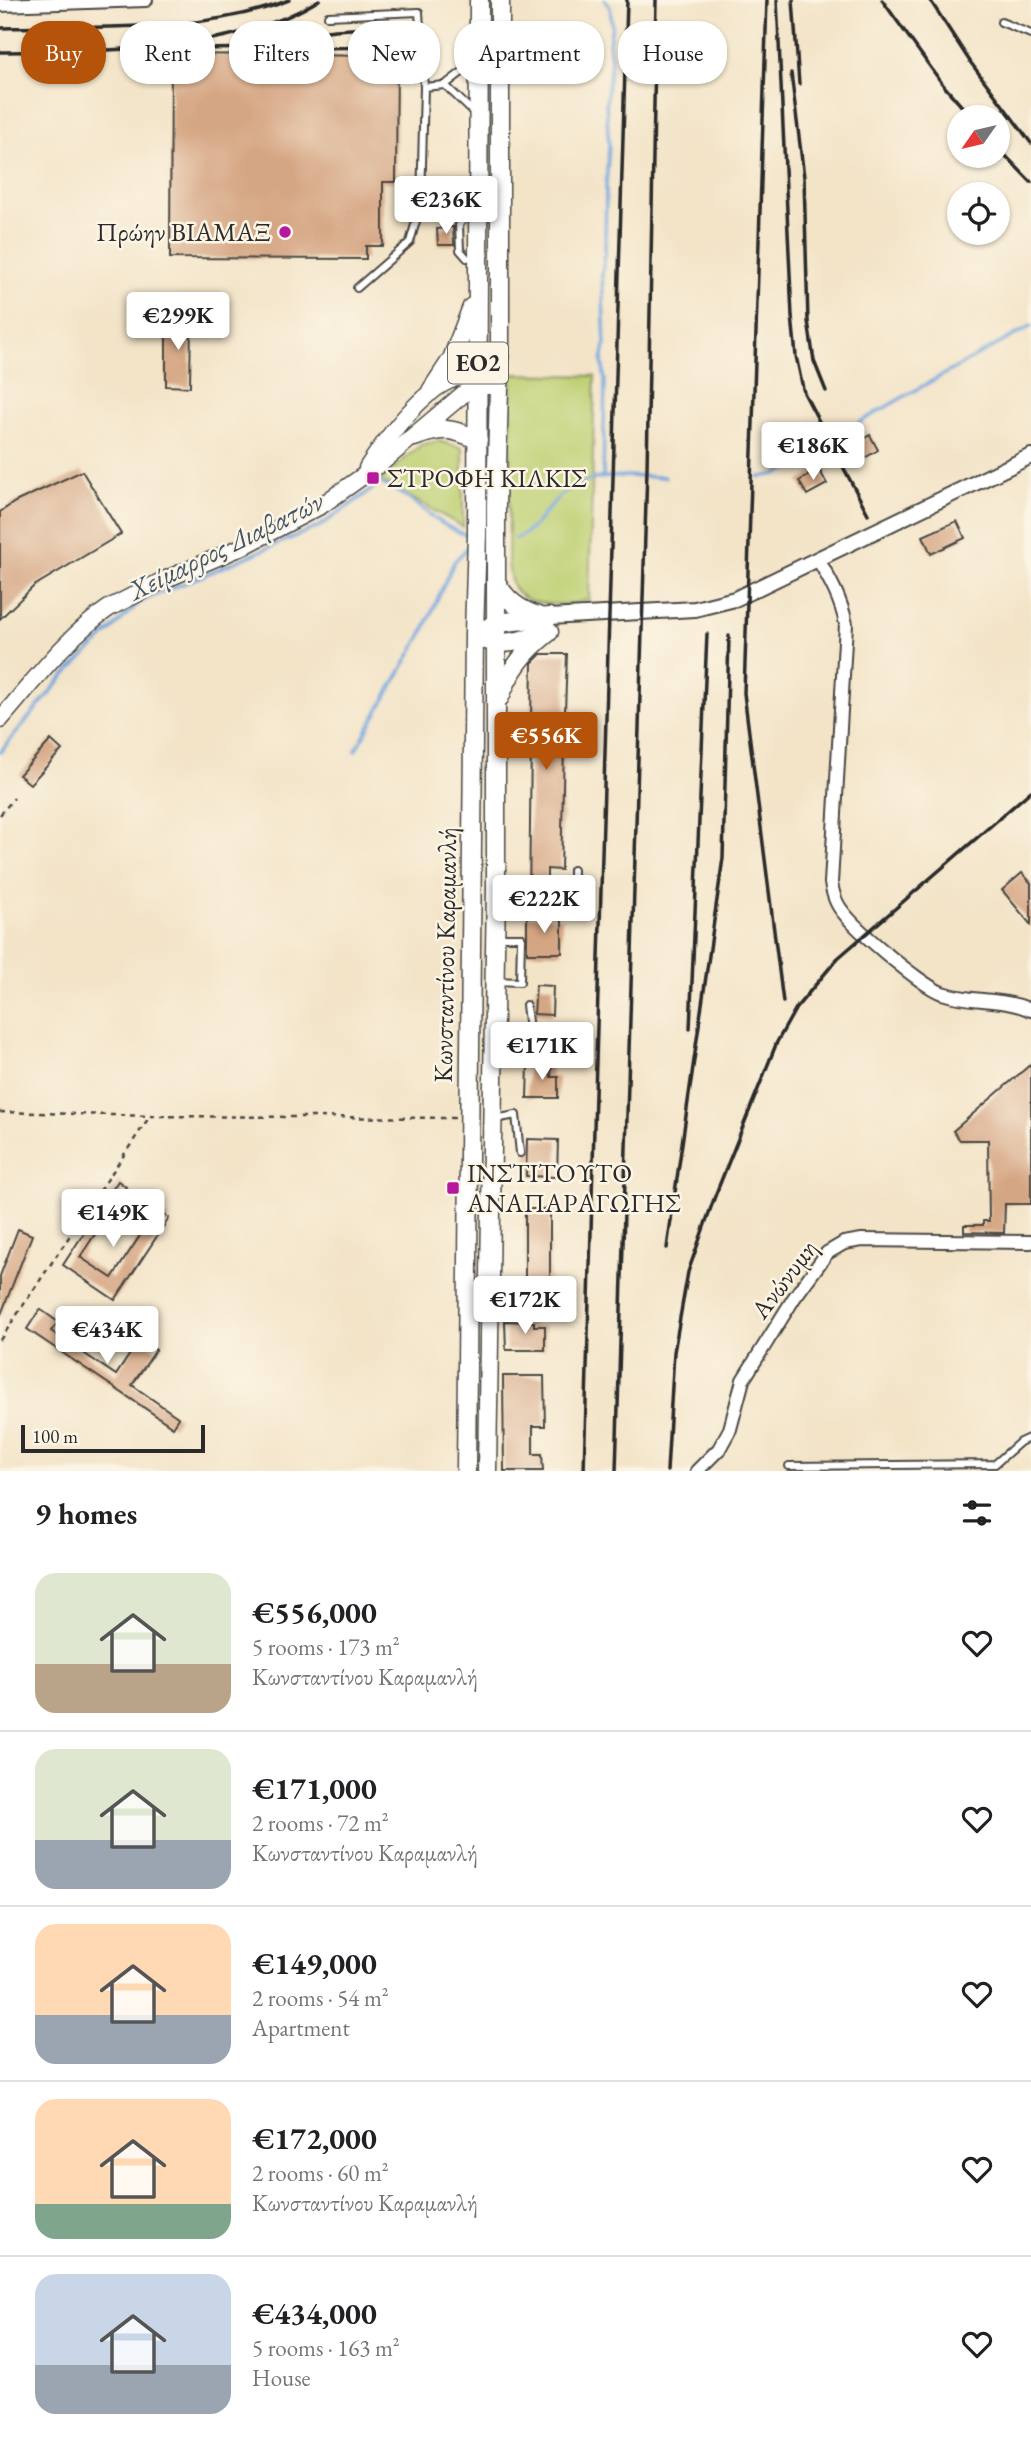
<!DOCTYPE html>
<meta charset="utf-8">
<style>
body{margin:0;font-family:"EB Garamond",serif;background:#f2f2f2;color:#202124;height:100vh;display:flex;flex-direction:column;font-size:26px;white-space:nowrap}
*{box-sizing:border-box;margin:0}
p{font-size:23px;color:#757577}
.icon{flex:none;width:38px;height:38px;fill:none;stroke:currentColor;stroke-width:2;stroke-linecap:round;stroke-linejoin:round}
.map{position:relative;height:1471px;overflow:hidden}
.drawer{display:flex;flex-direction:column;background:#fff;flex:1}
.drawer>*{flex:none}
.banner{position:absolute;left:21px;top:21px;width:990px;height:63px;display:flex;gap:14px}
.needle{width:46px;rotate:236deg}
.fabs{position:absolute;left:947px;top:105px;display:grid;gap:14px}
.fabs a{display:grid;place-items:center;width:63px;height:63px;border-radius:50%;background:#fff;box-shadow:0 2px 5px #0004;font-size:35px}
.scale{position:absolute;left:21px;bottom:18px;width:184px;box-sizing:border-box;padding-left:7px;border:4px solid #2b2b2b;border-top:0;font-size:19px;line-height:24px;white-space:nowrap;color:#2b2b2b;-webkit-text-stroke:5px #fcf5e5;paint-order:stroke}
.price{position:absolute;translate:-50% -60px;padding:0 16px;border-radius:7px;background:#fff;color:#222;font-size:23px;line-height:46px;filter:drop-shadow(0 2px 4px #0008)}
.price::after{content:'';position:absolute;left:50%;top:42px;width:21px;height:16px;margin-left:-10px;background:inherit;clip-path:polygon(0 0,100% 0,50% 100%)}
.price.on{background:#b45309;color:#fff}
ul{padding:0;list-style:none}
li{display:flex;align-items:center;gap:21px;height:175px;padding:0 35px}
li+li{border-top:2px solid #e0e0e0}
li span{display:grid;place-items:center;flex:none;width:196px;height:140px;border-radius:21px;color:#555}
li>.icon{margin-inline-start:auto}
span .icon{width:84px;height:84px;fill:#fffc;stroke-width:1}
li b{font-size:30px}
h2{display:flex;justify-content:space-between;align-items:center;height:84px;padding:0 35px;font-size:30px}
.chip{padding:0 24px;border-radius:28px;background:#fff;box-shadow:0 2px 5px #0004;font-size:24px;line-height:63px}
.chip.on{background:#b45309;color:#fff}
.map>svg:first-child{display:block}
.green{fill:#bed073;stroke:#747e4f;stroke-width:2}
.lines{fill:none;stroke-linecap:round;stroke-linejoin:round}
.stream{stroke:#71a5de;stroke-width:3.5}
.building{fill:#d5a683}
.service-casing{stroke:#494743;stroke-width:10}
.minor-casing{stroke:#494743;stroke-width:16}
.tertiary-casing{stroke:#494743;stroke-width:18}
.secondary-casing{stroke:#494743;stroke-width:19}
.primary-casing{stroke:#494743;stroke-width:21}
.path{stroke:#494743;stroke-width:2.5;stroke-dasharray:5 5;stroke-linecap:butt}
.service{stroke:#fff;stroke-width:6}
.minor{stroke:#fff;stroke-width:12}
.tertiary{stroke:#fff;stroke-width:14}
.secondary{stroke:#fff;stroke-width:16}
.primary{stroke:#fff;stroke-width:18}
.rail{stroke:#2b2b2b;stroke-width:3.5}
.poi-dot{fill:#b5179e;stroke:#fcf5e5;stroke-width:2.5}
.labels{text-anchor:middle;stroke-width:5;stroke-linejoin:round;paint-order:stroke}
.shield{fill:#fcf5e5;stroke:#6a6863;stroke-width:2}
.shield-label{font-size:24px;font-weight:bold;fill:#2b2b2b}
.poi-label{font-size:26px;fill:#2b2b2b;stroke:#fcf5e5;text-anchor:start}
.street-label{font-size:26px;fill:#2b2b2b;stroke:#fcf5e5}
.water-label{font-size:28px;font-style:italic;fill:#44566a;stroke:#fcf5e5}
</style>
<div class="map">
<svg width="1031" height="1471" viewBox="0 0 1031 1471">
<rect width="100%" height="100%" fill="#fcf5e5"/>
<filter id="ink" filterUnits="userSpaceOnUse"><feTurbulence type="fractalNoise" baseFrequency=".0143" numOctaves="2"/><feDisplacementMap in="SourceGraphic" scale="14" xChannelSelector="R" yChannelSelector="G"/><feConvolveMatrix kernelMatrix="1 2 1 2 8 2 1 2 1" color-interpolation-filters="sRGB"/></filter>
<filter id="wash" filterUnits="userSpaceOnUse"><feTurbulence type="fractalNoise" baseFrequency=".00686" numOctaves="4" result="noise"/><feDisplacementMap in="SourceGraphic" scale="28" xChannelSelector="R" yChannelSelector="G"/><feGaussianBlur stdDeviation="1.57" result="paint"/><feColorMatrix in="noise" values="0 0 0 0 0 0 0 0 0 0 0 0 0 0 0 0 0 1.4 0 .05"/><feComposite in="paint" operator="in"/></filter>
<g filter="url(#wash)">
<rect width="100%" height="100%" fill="#f3e4c8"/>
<!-- green -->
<g class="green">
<path d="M512,374L595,376L589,599C570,606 532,608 517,592C510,584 510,574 508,564Z"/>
<path d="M438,441L463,448V527L380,480L421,445Z"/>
</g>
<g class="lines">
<!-- stream -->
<g class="stream">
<path d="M603,477L605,381L602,361L605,346L602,273L605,254L606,184L609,146L606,103L611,61L609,43L612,25L610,7L605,0"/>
<path d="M759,477C799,474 833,437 867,418C921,386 976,357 1031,326"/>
<path d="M515,539C535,531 543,512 559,497C588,470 628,477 665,477"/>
<path d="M355,751L422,634L454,562L469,546"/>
<path d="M0,752L63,677L140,602L320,526L381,483C390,488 399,492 407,497C428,512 444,529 470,536V539"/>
</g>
</g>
<g id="blocks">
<!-- building -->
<g class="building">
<path d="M171,54L397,56L396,182H383V246H366V259L170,258Z"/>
<path d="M451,227H453L454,245H438L437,229Z"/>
<path d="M166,318H191L190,387L166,386Z"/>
<path d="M870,435L878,450L853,465L842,445L856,438L858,442Z"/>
<path d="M819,469L827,484L807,495L799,481Z"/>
<path d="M82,471L121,534L34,586L0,619V512L15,502Z"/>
<path d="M957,521L965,538L931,554L923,536Z"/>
<path d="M541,654H567L565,712H559L558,746H564L561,870L547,869V905L529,904L531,743L528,741V719H531L532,663Z"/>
<path d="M51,740L62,750L30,784L19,775Z"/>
<path d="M1022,873L1031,883V925L1002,890Z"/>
<path d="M529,916L562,918V953H527V918Z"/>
<path d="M536,985L553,986L552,1015L534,1014Z"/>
<path d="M528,1064H552L551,1077H558V1098H527Z"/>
<path d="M1031,1064V1204H1005L1004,1233L964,1232V1225H983V1221H989L988,1140H960L953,1131Z"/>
<path d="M527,1139L558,1140L557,1177L526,1176Z"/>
<path d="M118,1181L126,1187L80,1257L112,1278L157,1210L169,1218L115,1300L63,1265Z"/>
<path d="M525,1209H550V1298H547V1306H525Z"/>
<path d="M18,1229L32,1235L0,1317V1276Z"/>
<path d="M40,1309L58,1322L51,1331L116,1375L140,1339L156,1350L132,1385L179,1418L173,1427L27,1329Z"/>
<path d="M505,1321L534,1322V1326H545V1350H506Z"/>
<path d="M503,1376H544L545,1426H533V1454H542L543,1471H504Z"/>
</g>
</g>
</g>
<g filter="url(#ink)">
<use href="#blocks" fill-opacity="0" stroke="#494743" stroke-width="2"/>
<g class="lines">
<defs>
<g id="service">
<path d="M328,16L419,12L424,87L445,85L475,62"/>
<path d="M1001,22L1031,34"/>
<path d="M445,85L474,113"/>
<path d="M467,258L460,250L459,225L467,215"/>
<path d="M357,288L410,242L421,204L424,87"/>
<path d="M498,887L516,888L522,910L573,911V870"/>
<path d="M496,981L520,982L521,937H499"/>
<path d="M495,1041L530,1038L526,1005"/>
<path d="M495,1119L516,1115L520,1153"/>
<path d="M789,1466L995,1464L1020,1442L1031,1437"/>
</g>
<g id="minor">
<path d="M0,5L146,0"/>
<path d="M818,559C830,580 841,599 846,624L831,883C832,889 834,897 837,903C847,924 921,985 942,993C972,1003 1000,997 1031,1010"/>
<path d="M697,1471L719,1449L730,1429L743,1380L794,1298L827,1253L844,1243L862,1240L1031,1242"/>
</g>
<path id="tertiary" d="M549,617L695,609L735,599L1031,456"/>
<g id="secondary">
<path d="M367,468C386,439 420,392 453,379C465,375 478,375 490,375"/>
<path d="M0,720C34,681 66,637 109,608L164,580L244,546L322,505L380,464L467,391L478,386H499"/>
</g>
<g id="primary">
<path d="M431,391L452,359L472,307"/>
<path d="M414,437C442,427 451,427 478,440"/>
<path d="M496,582C506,600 519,610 538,616"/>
<path d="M487,628L506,622L549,617"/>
<path d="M485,640C504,646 521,641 539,635"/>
<path d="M500,697C510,669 526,650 549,632"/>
<path d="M466,1471L474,634L477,535L479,0"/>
<path d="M487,1471L496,887V505L500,348V0"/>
</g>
</defs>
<!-- service casing -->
<use href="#service" class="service-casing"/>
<!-- minor casing -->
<use href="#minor" class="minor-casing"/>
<!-- tertiary casing -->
<use href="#tertiary" class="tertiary-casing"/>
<!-- secondary casing -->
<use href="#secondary" class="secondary-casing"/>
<!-- primary casing -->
<use href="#primary" class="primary-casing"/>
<!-- path -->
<g class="path">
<path d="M0,815L14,798"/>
<path d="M0,1112L150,1116L455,1118"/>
<path d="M0,1340L150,1116"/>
</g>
<!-- service -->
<use href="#service" class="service"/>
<!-- minor -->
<use href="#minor" class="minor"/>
<!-- tertiary -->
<use href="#tertiary" class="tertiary"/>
<!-- secondary -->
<use href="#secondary" class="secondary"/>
<!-- primary -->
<use href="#primary" class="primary"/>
<!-- rail -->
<g class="rail">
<path d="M767,0L744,693L783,1002"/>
<path d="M777,0L792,316L796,356L804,393L868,514"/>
<path d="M793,0L799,84"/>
<path d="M882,0L944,86L971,117"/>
<path d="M930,0L971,63L1031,143"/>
<path d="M0,28C92,26 203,34 289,0"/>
<path d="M252,40L335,30L401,26"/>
<path d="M189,49L402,47"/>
<path d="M0,52C100,50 232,55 319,0"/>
<path d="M791,73L804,177L808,321L814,361L826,391"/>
<path d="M998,148L1031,182"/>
<path d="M690,1029L707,634"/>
<path d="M667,1248L723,858L729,636"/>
<path d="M584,1471L627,0"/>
<path d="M616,1471L647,469L656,0"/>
<path d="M667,1471L674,1352L688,1272L715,1196L777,1042L796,1008L838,958L1031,791"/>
</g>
</g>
</g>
<!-- markers -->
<g class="poi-dot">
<circle cx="285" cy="232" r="7"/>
<rect x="366" y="471" width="14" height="14" rx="3.5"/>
<rect x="446" y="1181" width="14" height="14" rx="3.5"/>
</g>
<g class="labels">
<!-- shield labels -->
<rect class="shield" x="448" y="342.5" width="60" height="41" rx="5"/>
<g class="shield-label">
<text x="478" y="371">ΕΟ2</text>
</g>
<!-- poi labels -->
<g class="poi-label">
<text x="271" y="241" text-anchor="end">Πρώην ΒΙΑΜΑΞ</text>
<text x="387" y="487">ΣΤΡΟΦΗ ΚΙΛΚΙΣ</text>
<text x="467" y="1182">ΙΝΣΤΙΤΟΥΤΟ<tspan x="467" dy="30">ΑΝΑΠΑΡΑΓΩΓΗΣ</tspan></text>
</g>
<!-- street labels -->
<g class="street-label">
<text transform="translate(445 955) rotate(-89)" y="9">Κωνσταντίνου Καραμανλή</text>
<text transform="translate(784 1279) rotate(-53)" y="9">Ανώνυμη</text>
</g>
<!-- water labels -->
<g class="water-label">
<text transform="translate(226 545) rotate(-26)" y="10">Χείμαρρος Διαβατών</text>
</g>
</g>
</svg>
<div class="fabs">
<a><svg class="needle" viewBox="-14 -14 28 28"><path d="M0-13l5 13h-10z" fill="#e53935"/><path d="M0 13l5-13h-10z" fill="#757577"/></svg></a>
<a><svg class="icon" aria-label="locate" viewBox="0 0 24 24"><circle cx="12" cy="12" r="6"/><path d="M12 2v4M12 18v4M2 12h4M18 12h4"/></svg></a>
</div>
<div class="scale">100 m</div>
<b class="price" style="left:446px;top:236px">€236K</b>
<b class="price" style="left:178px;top:352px">€299K</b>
<b class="price" style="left:813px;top:482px">€186K</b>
<b class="price on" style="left:546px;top:772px">€556K</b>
<b class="price" style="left:544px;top:935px">€222K</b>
<b class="price" style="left:542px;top:1082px">€171K</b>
<b class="price" style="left:113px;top:1249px">€149K</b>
<b class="price" style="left:525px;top:1336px">€172K</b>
<b class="price" style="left:107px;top:1366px">€434K</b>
<div class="banner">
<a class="chip on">Buy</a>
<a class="chip">Rent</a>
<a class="chip">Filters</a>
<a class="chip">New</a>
<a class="chip">Apartment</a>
<a class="chip">House</a>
</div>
</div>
<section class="drawer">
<h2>9 homes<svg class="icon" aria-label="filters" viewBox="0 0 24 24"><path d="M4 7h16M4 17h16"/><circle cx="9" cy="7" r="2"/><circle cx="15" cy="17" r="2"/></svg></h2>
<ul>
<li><span style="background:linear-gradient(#dfe7d0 65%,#b9a48a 0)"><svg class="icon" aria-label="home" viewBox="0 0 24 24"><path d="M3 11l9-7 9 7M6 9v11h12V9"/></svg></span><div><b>€556,000</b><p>5 rooms · 173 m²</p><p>Κωνσταντίνου Καραμανλή</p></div><svg class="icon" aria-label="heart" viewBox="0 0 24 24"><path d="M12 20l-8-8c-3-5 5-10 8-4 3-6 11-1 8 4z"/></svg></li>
<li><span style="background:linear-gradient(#dfe7d0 65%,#9aa5b1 0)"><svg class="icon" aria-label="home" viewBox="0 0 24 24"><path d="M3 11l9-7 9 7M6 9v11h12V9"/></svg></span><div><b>€171,000</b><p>2 rooms · 72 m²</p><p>Κωνσταντίνου Καραμανλή</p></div><svg class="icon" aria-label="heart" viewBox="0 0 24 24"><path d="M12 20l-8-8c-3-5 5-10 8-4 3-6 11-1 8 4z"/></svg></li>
<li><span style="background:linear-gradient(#ffd9b3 65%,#9aa5b1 0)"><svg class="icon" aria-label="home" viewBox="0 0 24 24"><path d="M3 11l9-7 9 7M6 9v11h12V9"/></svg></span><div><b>€149,000</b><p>2 rooms · 54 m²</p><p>Apartment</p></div><svg class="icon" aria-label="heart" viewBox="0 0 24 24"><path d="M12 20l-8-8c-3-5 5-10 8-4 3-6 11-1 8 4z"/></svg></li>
<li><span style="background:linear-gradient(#ffd9b3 75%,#7fa58c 0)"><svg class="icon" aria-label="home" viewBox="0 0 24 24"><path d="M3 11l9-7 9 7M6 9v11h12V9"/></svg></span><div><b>€172,000</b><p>2 rooms · 60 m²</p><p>Κωνσταντίνου Καραμανλή</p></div><svg class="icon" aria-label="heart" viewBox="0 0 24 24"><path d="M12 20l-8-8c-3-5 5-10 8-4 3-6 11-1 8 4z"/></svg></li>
<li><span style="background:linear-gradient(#c9d6e8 65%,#9aa5b1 0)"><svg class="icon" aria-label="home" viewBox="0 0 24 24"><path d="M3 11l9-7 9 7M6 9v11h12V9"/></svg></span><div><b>€434,000</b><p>5 rooms · 163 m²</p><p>House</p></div><svg class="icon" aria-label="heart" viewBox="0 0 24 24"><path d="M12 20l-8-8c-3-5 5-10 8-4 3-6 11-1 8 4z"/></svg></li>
</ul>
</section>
